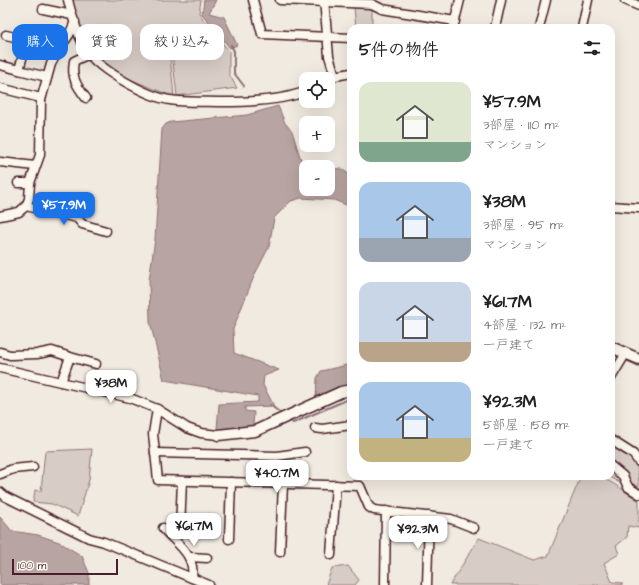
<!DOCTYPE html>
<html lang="ja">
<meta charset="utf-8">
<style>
body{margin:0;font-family:"Architects Daughter","Klee One",sans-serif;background:#f6f6f6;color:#222;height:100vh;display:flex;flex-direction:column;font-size:15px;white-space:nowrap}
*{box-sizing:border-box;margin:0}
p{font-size:13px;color:#767676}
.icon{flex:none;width:22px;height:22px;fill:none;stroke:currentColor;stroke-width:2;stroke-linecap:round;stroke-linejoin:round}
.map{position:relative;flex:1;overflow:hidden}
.sheet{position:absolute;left:347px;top:24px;width:268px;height:456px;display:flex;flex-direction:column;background:#fff;border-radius:12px;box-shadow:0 4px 16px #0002}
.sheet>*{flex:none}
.hud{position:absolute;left:12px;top:24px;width:275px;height:36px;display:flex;gap:8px}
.buttons{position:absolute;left:299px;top:72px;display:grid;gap:8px}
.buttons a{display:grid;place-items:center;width:36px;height:36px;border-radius:8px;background:#fff;box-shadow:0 4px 16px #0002;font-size:20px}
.scale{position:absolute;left:12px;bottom:10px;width:106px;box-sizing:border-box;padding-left:4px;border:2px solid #4a1f2b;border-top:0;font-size:11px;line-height:14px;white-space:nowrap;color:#4a1f2b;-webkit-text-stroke:3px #fbf7ec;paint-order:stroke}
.price{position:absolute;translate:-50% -34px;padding:0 9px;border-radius:8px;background:#fff;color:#222;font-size:13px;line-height:26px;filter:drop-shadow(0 1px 2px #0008)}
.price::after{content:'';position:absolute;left:50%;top:24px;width:12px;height:9px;margin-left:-6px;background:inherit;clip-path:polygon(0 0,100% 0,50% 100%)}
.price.current{background:#1a73e8;color:#fff}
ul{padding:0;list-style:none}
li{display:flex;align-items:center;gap:12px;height:100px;padding:0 12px}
li span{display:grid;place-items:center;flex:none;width:112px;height:80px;border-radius:12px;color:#555}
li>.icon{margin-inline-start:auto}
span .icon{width:48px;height:48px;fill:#fffc;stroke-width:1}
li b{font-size:17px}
h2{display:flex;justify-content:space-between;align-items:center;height:48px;padding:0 12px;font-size:17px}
.chip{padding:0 14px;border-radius:12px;background:#fff;box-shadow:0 4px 16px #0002;font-size:14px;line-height:36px}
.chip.current{background:#1a73e8;color:#fff}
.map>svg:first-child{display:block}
.green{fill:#d8ccc6;stroke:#917678}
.water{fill:#b8a4a2;stroke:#8c6f72}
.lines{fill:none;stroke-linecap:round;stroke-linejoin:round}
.stream{stroke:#8c6f72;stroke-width:2}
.minor-casing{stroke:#4a1f2b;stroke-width:11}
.tertiary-casing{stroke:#4a1f2b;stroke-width:13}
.minor{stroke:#fbf7ec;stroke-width:8}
.tertiary{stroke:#fbf7ec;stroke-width:10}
</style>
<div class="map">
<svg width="639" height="585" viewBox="0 0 639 585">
<rect width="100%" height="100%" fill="#f0eae0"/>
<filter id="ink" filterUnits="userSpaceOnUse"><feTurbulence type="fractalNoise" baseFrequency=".025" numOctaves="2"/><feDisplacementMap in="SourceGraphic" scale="8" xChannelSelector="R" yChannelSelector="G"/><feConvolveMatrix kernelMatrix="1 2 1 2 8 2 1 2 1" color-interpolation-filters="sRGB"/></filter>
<g filter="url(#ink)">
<!-- green -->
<g class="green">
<path d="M71,0H201L199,13L210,30L168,34L174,97L117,74L88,49L73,11Z"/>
<path d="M354,8L372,9V28H356Z"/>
<path d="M214,33L229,51V74L237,88L177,96L170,37Z"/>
<path d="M611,442C639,461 639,463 639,498L634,497L639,501V528L628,526L627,537L616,546L619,554L604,563L612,582L622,583V585H450L479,538L534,560L548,556L581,476C607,476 613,484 634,497L620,483L608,476H611Z"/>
<path d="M92,449L89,480L78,516L52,504L33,502L35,490L41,491L45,451Z"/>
<path d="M348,566L359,580L355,585H326L332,568Z"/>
</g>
<!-- water -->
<g class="water">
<path d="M204,0H216L209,13L224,17L237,45L230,48L202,14Z"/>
<path d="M278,106L285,123L292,131L301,160L314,167H306V189H328V168L342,169L351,176V207L334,200L301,198L291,201L274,218L269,247L255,274L233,329L234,353L279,370L264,376L263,385L274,406L245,407V411L254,412L253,425L238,428L217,429L219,404L258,402V396L164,380L150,322L149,280L155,239L162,129L166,124L171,122L247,115Z"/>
<path d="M351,363V385L316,399L317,378L321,371L343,366Z"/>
<path d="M0,517L12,531L38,535L59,542L82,556L89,573V585H0Z"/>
</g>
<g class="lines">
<!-- stream -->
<g class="stream">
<path d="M231,45L234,51V73L244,86"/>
<path d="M611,353L620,357"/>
<path d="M626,360L639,366"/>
<path d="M270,405L282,414"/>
<path d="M289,420L293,423L351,398"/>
</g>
<defs>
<g id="minor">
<path d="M68,0C72,16 78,37 87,51C99,70 148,97 170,100C187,103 205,101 222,102C246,102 283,101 306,91"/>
<path d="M253,0L262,34L351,38"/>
<path d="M280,0L372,4L382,9L455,21"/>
<path d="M324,0L329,56L335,76L328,80"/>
<path d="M625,0L639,6"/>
<path d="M43,9L72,15"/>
<path d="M453,28L460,0"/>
<path d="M495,28L501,0"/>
<path d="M539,28L546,0"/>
<path d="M582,28L588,0"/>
<path d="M6,35L27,40L19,70L47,77"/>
<path d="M0,65L19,70"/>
<path d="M335,76L351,73"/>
<path d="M0,88L41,98"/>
<path d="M86,98C76,85 71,77 74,61L89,54"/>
<path d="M0,162L35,166"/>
<path d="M18,183H30"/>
<path d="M26,206L77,218L82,224L106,231"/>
<path d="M611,206L639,208"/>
<path d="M0,216L19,212L26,206L29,199L30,183L40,155L41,100L51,64L59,49L69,35L75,22"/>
<path d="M0,352L10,355L37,354L52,351L70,357"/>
<path d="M0,368L130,398L157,409L187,428L201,433L218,435"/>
<path d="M611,378L626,353"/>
<path d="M61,382L70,357L96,364"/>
<path d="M157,409L153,434L158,480L360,486L369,507L374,510L451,519L474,528"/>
<path d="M315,428L322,429L351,425"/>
<path d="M611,440L633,454L639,462"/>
<path d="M155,453L277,456L305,452"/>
<path d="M611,466L623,476L628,487L639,494"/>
<path d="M0,474L13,469L33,467"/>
<path d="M0,492L6,497L89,538L104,542L209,585"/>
<path d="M163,528C176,544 196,554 192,578"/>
<path d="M180,529L182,481"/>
<path d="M229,539L231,482"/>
<path d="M280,552L283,484"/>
<path d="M331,555L336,485"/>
<path d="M190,557L207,558"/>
<path d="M385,585L386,511"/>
<path d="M427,585L429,516"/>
</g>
<g id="tertiary">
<path d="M611,347L639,359"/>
<path d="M218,435L255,431L341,392L351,390"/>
</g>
</defs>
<!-- minor casing -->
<use href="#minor" class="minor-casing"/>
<!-- tertiary casing -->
<use href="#tertiary" class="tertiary-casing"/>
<!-- minor -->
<use href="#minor" class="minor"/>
<!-- tertiary -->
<use href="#tertiary" class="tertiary"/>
</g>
</g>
</svg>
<div class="buttons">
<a><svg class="icon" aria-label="locate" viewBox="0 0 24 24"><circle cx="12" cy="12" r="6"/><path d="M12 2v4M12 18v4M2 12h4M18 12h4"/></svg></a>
<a>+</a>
<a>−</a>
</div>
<div class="scale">100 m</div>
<b class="price current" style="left:64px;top:226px">¥57.9M</b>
<b class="price" style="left:111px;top:404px">¥38M</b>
<b class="price" style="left:277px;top:494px">¥40.7M</b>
<b class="price" style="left:194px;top:547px">¥61.7M</b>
<b class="price" style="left:418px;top:550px">¥92.3M</b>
<div class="hud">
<a class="chip current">購入</a>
<a class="chip">賃貸</a>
<a class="chip">絞り込み</a>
</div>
<section class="sheet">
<h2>5件の物件<svg class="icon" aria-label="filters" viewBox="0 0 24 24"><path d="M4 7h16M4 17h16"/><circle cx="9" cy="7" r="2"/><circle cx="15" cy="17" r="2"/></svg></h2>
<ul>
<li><span style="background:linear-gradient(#dfe7d0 75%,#7fa58c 0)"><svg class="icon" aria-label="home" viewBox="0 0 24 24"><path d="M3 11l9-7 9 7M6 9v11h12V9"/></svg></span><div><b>¥57.9M</b><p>3部屋 · 110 m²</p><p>マンション</p></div></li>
<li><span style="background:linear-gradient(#a9c7e8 70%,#9aa5b1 0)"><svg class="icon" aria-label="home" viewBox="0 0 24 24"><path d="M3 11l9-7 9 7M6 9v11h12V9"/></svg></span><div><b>¥38M</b><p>3部屋 · 95 m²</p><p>マンション</p></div></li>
<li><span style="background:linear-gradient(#c9d6e8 75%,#b9a48a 0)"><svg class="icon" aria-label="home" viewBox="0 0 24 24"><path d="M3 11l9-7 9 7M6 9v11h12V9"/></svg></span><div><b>¥61.7M</b><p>4部屋 · 132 m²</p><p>一戸建て</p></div></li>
<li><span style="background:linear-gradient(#a9c7e8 70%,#c2b280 0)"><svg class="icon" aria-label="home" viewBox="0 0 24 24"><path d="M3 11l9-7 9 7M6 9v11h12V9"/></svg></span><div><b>¥92.3M</b><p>5部屋 · 158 m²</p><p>一戸建て</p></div></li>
</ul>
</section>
</div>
